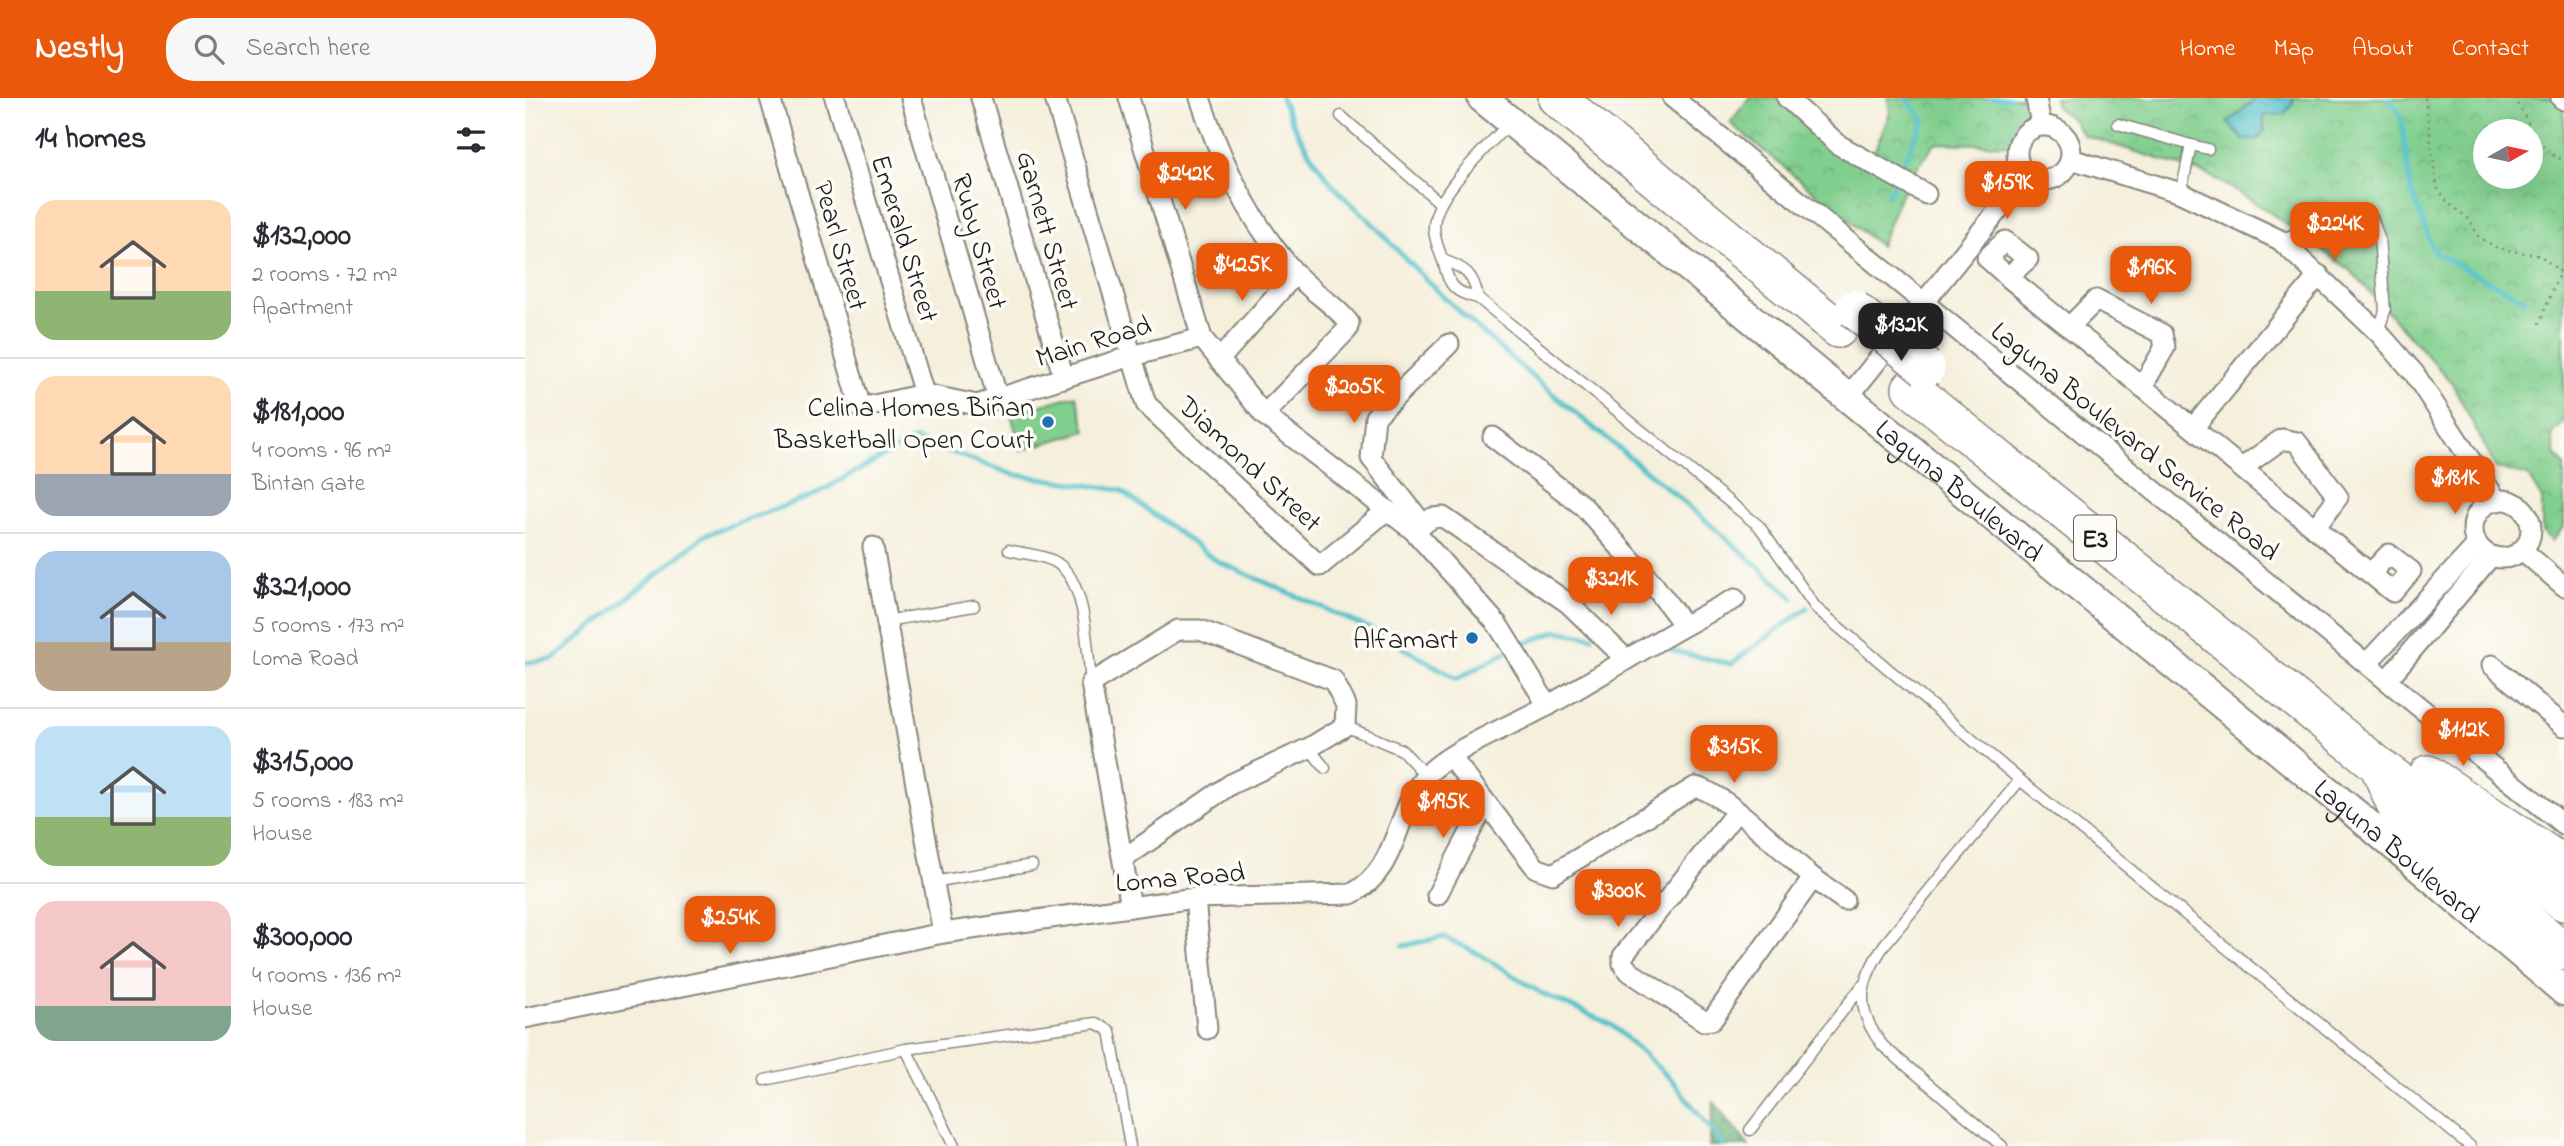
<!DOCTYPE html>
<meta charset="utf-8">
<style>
body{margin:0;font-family:"Indie Flower",sans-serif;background:#f7f7f7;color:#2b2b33;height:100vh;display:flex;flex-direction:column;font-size:26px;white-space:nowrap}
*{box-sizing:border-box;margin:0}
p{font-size:23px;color:#7c7c81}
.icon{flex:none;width:38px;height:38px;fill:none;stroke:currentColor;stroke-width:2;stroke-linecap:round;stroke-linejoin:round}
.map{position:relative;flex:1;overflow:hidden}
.side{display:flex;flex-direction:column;background:#fff;width:525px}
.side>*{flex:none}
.needle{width:46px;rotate:81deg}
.buttons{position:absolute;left:1948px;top:21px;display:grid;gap:14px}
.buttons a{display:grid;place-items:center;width:70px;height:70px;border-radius:50%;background:#fff;box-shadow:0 7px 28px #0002;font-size:35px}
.price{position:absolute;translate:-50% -60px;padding:0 16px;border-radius:14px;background:#ea580c;color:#fff;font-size:23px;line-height:46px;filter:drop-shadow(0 2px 4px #0008)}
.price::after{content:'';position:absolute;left:50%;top:42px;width:21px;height:16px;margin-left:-10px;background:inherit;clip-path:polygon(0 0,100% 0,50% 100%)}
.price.current{background:#222;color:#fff}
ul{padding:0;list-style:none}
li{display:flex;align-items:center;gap:21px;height:175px;padding:0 35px}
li+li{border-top:2px solid #e1e1e2}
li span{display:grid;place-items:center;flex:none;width:196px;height:140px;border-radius:21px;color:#555}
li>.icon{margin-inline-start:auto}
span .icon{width:84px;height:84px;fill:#fffc;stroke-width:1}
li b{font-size:30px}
h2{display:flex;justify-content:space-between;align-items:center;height:84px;padding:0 35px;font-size:30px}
header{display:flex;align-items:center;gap:42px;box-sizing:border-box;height:98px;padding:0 35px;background:#ea580c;color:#fff}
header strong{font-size:33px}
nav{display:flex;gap:38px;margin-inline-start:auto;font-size:24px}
.search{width:490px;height:63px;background:#f7f7f7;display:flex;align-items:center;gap:18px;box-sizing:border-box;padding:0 24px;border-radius:28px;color:#7c7c81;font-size:26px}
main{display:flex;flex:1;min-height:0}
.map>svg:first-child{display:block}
.forest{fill:url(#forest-firs);stroke:#42674a;stroke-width:2}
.park{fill:url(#park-crowns);stroke:#4e7655;stroke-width:2;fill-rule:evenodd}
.pitch{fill:#81cf8e;stroke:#4e7655;stroke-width:2}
.water{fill:url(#water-ripples);stroke:#386e73;stroke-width:2}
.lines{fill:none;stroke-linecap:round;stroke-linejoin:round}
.stream{stroke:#53c1ca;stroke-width:5}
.service-casing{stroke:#88867c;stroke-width:13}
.minor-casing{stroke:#88867c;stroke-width:23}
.secondary-casing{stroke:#88867c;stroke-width:32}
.motorway-casing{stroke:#88867c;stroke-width:40}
.path{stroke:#88867c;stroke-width:2.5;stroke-dasharray:2 5;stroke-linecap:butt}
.service{stroke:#fff;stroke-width:10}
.minor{stroke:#fff;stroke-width:19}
.secondary{stroke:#fff;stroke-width:28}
.motorway{stroke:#fff;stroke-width:37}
.motorway-bridge-casing{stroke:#88867c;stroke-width:40;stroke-linecap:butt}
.motorway-bridge{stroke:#fff;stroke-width:37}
.poi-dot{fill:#1f6fb2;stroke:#fdfcf7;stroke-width:2.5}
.labels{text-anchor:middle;stroke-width:7;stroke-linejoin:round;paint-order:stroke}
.shield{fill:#fdfcf7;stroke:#605f5e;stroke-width:2}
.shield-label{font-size:26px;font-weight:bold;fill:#1c1c1c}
.street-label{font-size:28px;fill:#1c1c1c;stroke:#fdfcf7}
.poi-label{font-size:28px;fill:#1c1c1c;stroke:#fdfcf7;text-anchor:end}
</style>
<header>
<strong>Nestly</strong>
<div class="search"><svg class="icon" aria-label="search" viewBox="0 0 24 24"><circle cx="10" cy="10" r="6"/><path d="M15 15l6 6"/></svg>Search here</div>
<nav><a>Home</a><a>Map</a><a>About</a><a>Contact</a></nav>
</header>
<main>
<section class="side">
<h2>14 homes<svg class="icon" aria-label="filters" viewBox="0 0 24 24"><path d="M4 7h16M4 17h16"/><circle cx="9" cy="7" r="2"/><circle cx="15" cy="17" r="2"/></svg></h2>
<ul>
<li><span style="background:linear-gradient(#ffd9b3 65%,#8fb573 0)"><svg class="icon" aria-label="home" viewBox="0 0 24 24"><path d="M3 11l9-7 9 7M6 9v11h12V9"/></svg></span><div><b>$132,000</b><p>2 rooms · 72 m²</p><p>Apartment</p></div></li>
<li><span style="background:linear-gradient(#ffd9b3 70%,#9aa5b1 0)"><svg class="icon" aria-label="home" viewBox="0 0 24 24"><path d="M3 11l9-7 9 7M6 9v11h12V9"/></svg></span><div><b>$181,000</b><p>4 rooms · 96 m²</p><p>Bintan Gate</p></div></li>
<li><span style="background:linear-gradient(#a9c7e8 65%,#b9a48a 0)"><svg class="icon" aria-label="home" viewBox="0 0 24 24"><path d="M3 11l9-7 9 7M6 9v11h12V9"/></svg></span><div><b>$321,000</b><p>5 rooms · 173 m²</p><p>Loma Road</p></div></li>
<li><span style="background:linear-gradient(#bfe0f5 65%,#8fb573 0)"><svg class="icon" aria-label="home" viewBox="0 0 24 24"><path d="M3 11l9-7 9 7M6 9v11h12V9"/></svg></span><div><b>$315,000</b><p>5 rooms · 183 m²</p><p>House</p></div></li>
<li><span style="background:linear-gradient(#f6c9c9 75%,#7fa58c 0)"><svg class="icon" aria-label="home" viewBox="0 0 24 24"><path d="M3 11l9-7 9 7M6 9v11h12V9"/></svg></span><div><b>$300,000</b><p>4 rooms · 136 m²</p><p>House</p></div></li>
</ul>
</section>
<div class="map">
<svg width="2039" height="1048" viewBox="0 0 2039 1048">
<defs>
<pattern id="forest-firs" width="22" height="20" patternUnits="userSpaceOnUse" patternTransform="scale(1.75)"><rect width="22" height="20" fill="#68b279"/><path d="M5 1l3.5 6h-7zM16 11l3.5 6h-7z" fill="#559062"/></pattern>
<pattern id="park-crowns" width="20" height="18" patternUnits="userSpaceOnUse" patternTransform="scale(1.75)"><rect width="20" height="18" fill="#81cf8e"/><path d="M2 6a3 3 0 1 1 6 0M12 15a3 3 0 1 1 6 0" fill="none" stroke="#6fb17a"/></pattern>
<pattern id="water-ripples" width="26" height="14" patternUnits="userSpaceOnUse" patternTransform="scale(1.75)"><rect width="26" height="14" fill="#53c1ca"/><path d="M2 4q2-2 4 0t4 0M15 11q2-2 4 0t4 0" fill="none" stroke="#48a5ad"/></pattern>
</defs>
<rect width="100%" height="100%" fill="#fdfcf7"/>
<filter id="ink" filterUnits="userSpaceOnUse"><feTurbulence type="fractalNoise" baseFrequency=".0143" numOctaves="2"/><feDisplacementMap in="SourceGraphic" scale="14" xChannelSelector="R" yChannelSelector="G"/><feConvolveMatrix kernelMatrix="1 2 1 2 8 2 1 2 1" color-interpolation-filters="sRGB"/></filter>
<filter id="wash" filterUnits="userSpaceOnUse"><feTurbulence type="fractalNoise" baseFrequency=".00686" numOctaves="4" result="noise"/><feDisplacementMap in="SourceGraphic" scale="28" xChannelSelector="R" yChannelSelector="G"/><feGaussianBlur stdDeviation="1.57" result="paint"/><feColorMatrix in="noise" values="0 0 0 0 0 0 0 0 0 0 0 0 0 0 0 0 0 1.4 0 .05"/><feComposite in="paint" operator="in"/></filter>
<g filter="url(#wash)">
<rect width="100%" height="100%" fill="#f5efdc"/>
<!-- forest -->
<path class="forest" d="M1189,1004L1224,1048H1184Z"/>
<!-- park -->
<g class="park">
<path d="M1224,0H1262L1345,64L1365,15L1363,0H1511V29L1501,34L1492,47L1410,45L1381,84L1355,148L1205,25Z"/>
<path d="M1529,0H2029L2039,8V324L2027,337L2030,356L2039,367V429L2027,443L2017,433V401L2003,378L1971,370L1927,285L1826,173L1737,109L1684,77L1558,37L1548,22L1531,9ZM1960,33H2006V79H1960Z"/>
</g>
<!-- pitch -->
<path class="pitch" d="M551,297L561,333L496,352L486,316Z"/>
<!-- water -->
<path class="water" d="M1732,0H1767L1768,5L1759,16L1738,18L1740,33L1732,42H1718L1703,24Z"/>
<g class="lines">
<!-- stream -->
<g class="stream">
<path d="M756,0C768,29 787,61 807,86C821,102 838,115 853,131C979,271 1132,372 1268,500"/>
<path d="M1466,0H1485"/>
<path d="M1864,0L1876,18L1886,92L1909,154L2000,202"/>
<path d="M1379,63L1399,22L1380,0"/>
<path d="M1363,98L1368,88"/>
<path d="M1091,543L1116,546"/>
<path d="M998,546L1032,533L1067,539"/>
<path d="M1148,553L1206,566L1282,510"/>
<path d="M0,565L28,561L180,437L289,397L389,341L487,376L595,392L692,463L852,534L932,581L981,554"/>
<path d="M878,848L918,839L956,857L1016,895L1087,927L1147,982L1199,1048"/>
</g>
</g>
</g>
<g filter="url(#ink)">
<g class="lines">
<defs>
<g id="service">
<path d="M816,18L915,105"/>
<path d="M985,24C963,49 909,96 909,129C909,143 915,153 919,166C924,188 930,195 953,200L1234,428L1291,510L1495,682L1945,1048"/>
<path d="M1593,26L1666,47"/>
<path d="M1656,95L1666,47L1683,51"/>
<path d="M1838,113L1847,120L1854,140L1860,213L1853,234"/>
<path d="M1755,142L1819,115"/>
<path d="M918,162C940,170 949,176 953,200"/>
<path d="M484,452C498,456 520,457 532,465C562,484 562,552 566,585"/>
<path d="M361,523L449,508"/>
<path d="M820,628L877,652L901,678"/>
<path d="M784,650L800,670"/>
<path d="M408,784L507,767"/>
<path d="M381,951L429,1048"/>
<path d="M240,982L381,951L571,925L585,933L605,1048"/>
<path d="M1225,1032L1337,888"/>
<path d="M1477,1048L1358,948C1328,910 1334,884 1360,846L1495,682"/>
</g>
<g id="minor">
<path d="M245,0L336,310L399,296L452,307L607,258L677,240"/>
<path d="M310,0L399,296"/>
<path d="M386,0L473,301"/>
<path d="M456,0L539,280"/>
<path d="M530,0L621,306L795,468L862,412"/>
<path d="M604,0L677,240L739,317L889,433L973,527L1023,608"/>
<path d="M675,0C695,61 726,125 769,174C785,193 809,205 824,225L822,232L739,317"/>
<path d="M1148,0L2039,727"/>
<path d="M1262,0L1314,47L1401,96"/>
<path d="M1511,0L1516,27"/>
<path d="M2036,0L2039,2"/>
<circle cx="1519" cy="55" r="27"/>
<path d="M1546,61L1656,95L1755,142L1853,234L1889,275L1972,403"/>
<path d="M1483,179L1503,161L1480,143L1462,160L1483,179L1868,494L1886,473L1864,456L1846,475"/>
<path d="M1544,229L1571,202L1637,236L1640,249L1617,289"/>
<path d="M694,262L770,176"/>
<path d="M1323,299L1502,76"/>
<path d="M1668,330L1794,177"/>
<path d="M968,339L1058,408L1128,486L1158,526"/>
<path d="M1717,370L1757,341L1772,344L1813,399L1790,430"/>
<circle cx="1977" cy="431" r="29"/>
<path d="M897,425L846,360L850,319L924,246"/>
<path d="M889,433L907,420L918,419L1043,505L1101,561"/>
<path d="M348,449L418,835"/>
<path d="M1997,452L2039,488"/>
<path d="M1842,565L1952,447"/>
<path d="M1967,567L2039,628"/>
<path d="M1862,582L1966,458"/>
<path d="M926,659L1011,770L1028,776L1170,689C1198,693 1264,759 1288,780L1187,922L1179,923L1105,874L1098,866V858L1211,714"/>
<path d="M598,761L706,686L784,650L820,628L821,607L808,582L675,532H653L566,585L606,809"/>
<path d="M1288,780L1319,802"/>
<path d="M912,797L960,706"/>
<path d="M670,800L682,931"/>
<path d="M0,920L418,835L670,800L826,796C874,773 869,714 901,678C924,652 988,627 1020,609C1084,574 1144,533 1210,501"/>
</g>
<g id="secondary">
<path id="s1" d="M957,0L1848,730L2039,893"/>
</g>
<g id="motorway">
<path d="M1032,0L1313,231"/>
<path d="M1386,290L1854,668L2039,804"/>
<path d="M1854,669L1875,717L2039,853"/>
<path d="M1903,676L2039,767"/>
</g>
</defs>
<!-- service casing -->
<use href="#service" class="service-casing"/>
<!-- minor casing -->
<use href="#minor" class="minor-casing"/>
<!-- secondary casing -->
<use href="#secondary" class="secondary-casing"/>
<!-- motorway casing -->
<use href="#motorway" class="motorway-casing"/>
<!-- path -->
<g class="path">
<path d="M1900,0L1912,89L1923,105L1945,122L1953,138L1972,150L2016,158L2039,177"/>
<path d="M1988,0C2006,22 2010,53 2039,62"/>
<path d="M2014,226L2034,176"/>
</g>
<!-- service -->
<use href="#service" class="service"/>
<!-- minor -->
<use href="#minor" class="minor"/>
<!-- secondary -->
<use href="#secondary" class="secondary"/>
<!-- motorway -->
<use href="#motorway" class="motorway"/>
<defs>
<path id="motorway-bridge" d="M1329,211L1401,270"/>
</defs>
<!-- motorway-bridge casing -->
<use href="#motorway-bridge" class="motorway-bridge-casing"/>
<!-- motorway-bridge -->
<use href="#motorway-bridge" class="motorway-bridge"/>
</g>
</g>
<!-- markers -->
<g class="poi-dot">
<circle cx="523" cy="324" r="7"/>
<circle cx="947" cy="540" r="7"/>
</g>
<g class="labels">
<!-- shield labels -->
<rect class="shield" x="1549" y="417.5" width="42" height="45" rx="5"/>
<g class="shield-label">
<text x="1570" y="449">E3</text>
</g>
<!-- street labels -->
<g class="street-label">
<text transform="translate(524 132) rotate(74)" y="10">Garnett Street</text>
<text transform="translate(381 140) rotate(73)" y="10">Emerald Street</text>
<text transform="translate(456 143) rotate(74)" y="10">Ruby Street</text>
<text transform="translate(317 147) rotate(74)" y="10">Pearl Street</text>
<text transform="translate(568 242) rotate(-17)" y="10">Main Road</text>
<text transform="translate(1611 342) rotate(39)" y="10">Laguna Boulevard Service Road</text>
<text transform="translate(726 365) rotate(43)" y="10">Diamond Street</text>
<text dy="10" stroke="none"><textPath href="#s1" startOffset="618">Laguna Boulevard</textPath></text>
<text dy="10" stroke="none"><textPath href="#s1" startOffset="1185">Laguna Boulevard</textPath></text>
<text transform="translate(655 778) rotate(-5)" y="10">Loma Road</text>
</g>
<!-- poi labels -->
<g class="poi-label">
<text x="509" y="318">Celina Homes Biñan<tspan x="509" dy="32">Basketball Open Court</tspan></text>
<text x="933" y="550">Alfamart</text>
</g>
</g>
</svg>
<div class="buttons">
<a><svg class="needle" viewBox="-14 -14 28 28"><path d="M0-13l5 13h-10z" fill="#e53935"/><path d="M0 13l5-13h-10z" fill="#7c7c81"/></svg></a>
</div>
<b class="price" style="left:660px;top:114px">$242K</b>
<b class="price" style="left:1482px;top:123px">$159K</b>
<b class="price" style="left:1810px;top:164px">$224K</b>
<b class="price" style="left:717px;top:205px">$425K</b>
<b class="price" style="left:1626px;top:208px">$196K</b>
<b class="price current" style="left:1376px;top:265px">$132K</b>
<b class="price" style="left:829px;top:327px">$205K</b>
<b class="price" style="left:1930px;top:418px">$181K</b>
<b class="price" style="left:1086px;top:519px">$321K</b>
<b class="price" style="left:1938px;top:670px">$112K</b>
<b class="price" style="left:1209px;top:687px">$315K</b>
<b class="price" style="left:918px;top:742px">$195K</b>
<b class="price" style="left:1093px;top:831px">$300K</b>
<b class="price" style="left:205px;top:858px">$254K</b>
</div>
</main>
